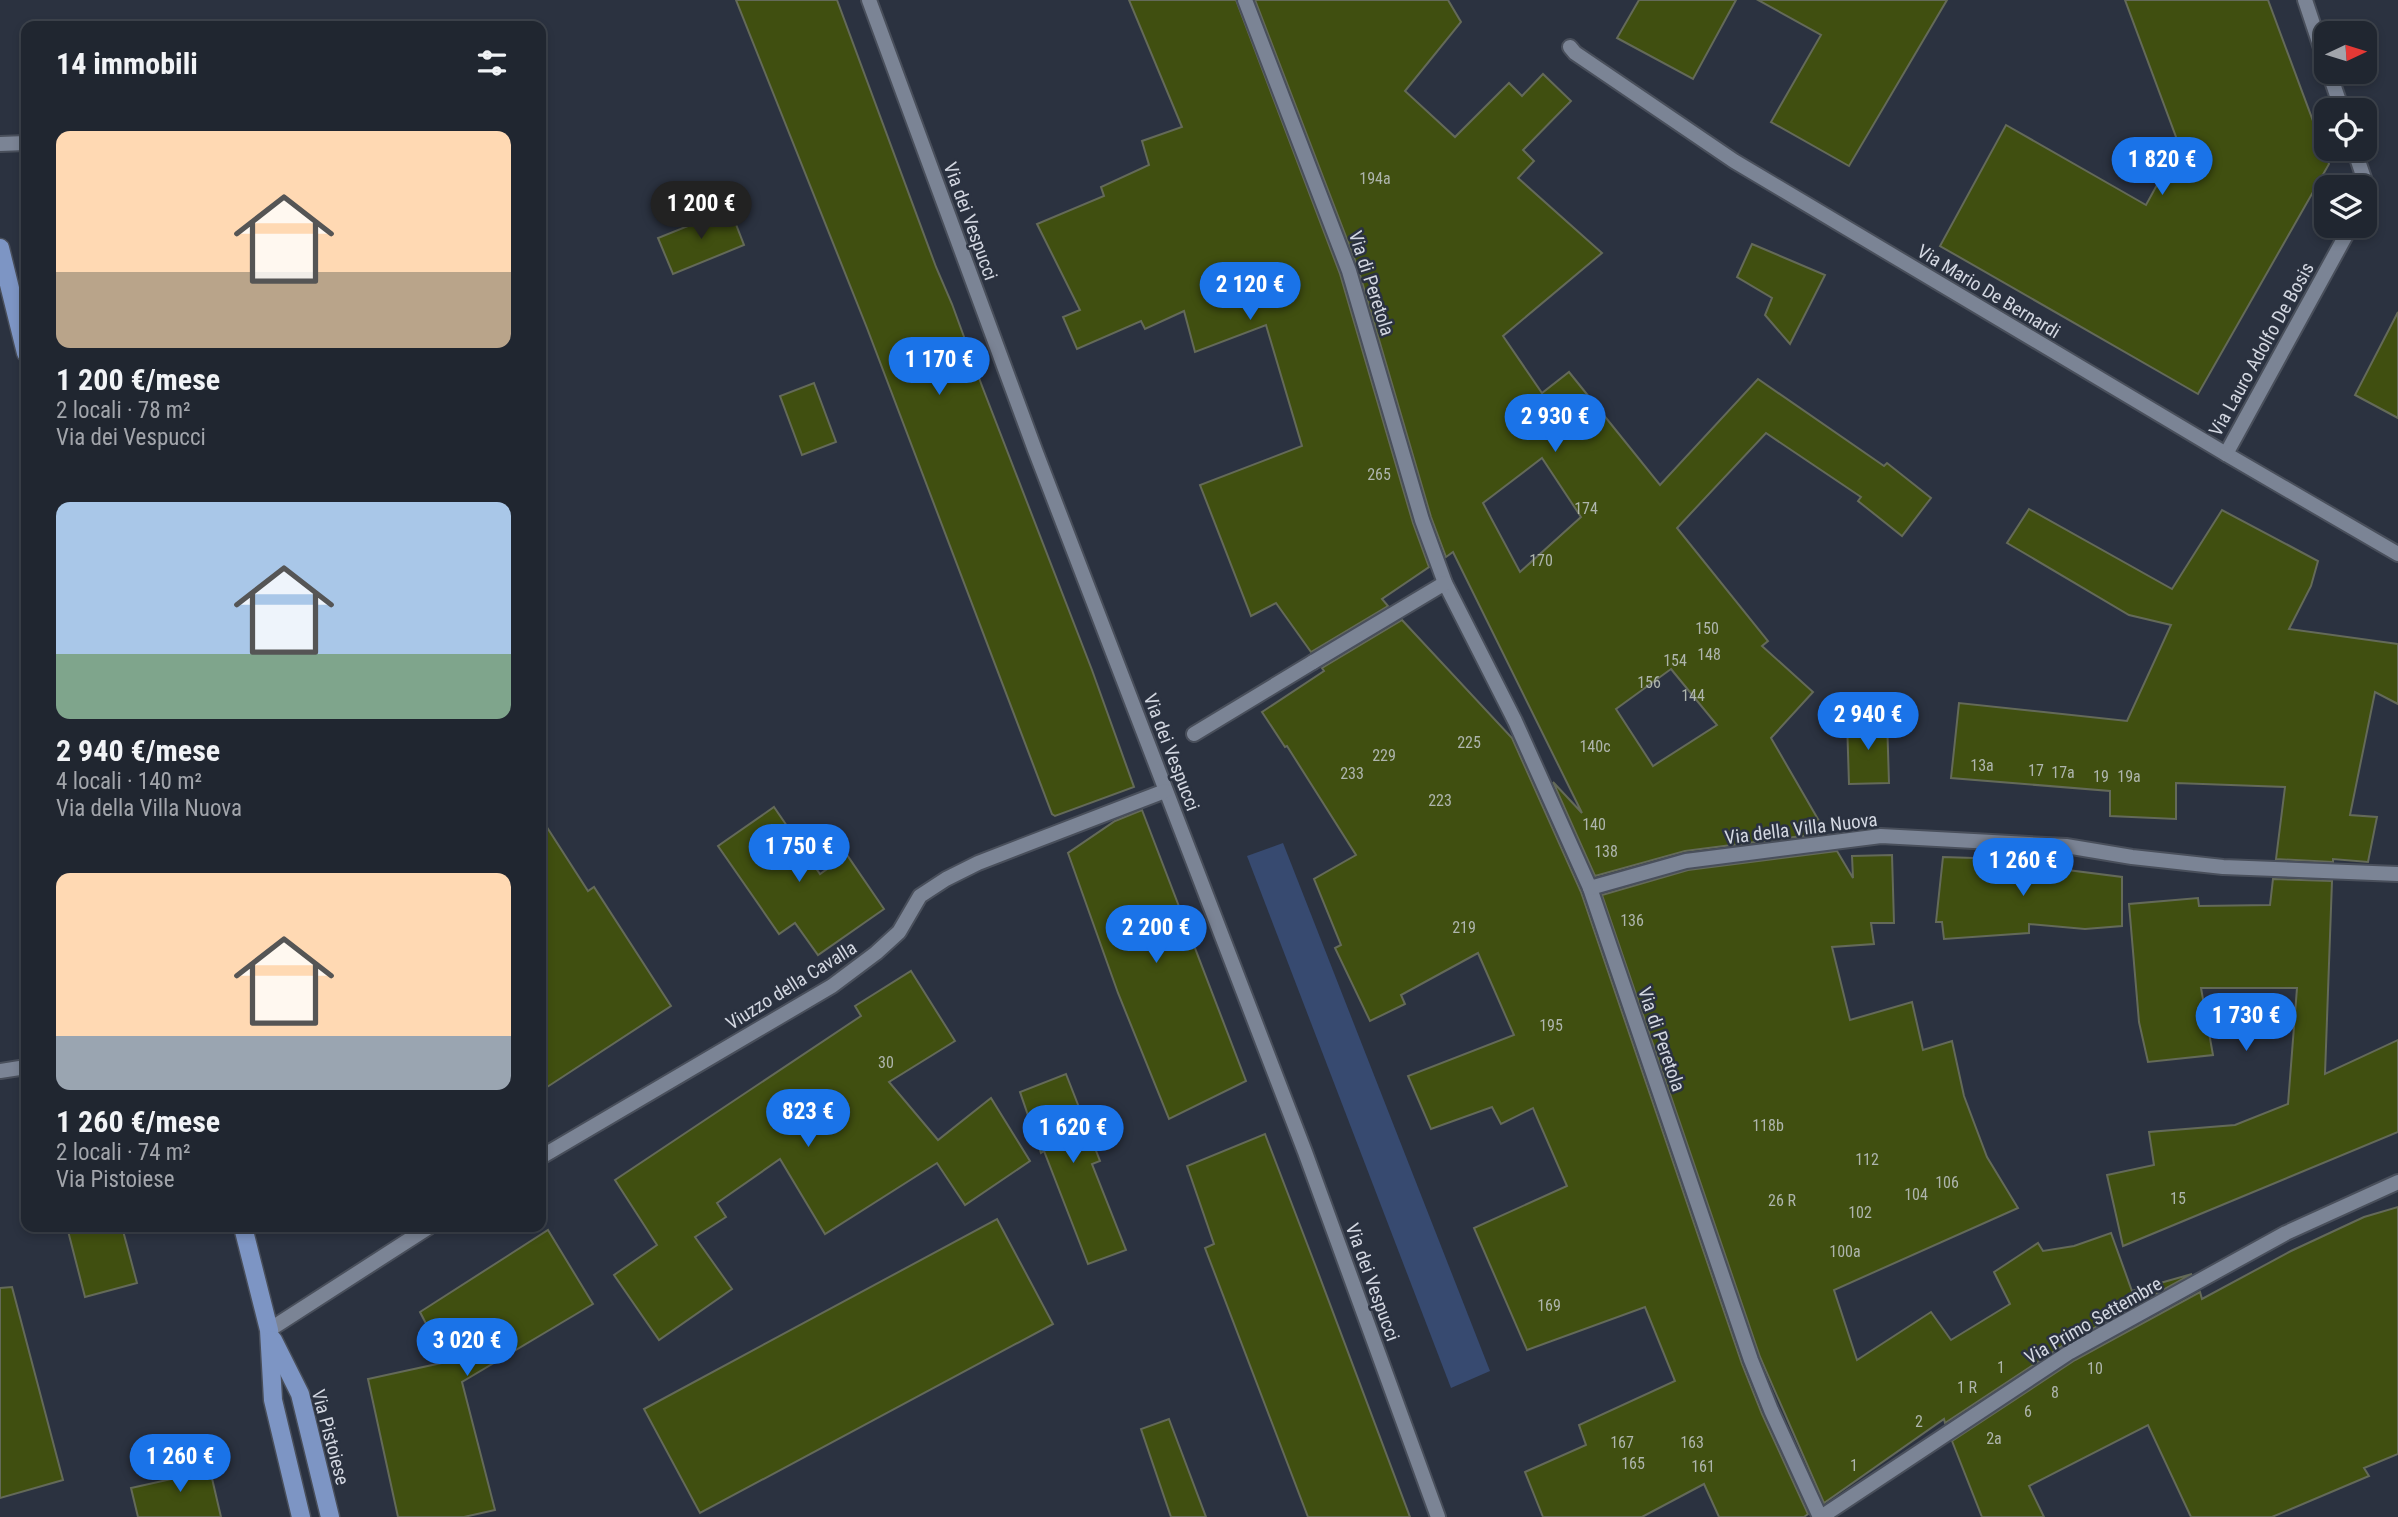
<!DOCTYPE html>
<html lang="it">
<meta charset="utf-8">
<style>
body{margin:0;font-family:"Roboto Condensed",sans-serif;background:#2d323c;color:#f1f3f6;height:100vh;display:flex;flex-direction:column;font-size:26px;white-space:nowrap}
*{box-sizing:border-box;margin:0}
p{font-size:23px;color:#a2a5ab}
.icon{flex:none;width:38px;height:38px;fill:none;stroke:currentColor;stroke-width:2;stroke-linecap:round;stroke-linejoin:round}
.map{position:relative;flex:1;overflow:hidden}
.drawer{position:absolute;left:21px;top:21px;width:525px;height:1211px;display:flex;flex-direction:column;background:#202630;border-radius:14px;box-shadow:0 4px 10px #0003,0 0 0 2px #3d434c}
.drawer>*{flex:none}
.needle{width:46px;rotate:86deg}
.tools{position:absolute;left:2314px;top:21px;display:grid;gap:14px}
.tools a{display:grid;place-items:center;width:63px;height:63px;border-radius:14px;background:#202630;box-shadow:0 4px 10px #0003,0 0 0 2px #3d434c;font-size:35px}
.price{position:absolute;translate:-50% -60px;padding:0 16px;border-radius:24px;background:#1a73e8;color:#fff;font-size:23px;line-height:46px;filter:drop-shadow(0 2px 4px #0008)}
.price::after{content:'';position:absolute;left:50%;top:42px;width:21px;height:16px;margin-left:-10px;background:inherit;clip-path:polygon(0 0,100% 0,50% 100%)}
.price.on{background:#222;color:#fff}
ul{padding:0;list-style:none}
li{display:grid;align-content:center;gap:14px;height:371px;padding:0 35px}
li span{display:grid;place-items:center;height:217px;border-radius:14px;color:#555}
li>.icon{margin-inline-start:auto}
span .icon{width:126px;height:126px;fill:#fffc;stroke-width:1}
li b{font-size:30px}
h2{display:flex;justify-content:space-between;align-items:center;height:84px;padding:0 35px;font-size:30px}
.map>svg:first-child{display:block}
.green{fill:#374a70}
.building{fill:#404f10;stroke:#646a59;stroke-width:2;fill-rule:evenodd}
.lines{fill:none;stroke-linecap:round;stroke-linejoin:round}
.service-casing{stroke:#494f5b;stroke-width:18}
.pedestrian-casing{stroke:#494f5b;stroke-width:18}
.minor-casing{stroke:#494f5b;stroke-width:18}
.primary-casing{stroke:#494f5b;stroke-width:21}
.service{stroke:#7b8495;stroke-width:14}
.pedestrian{stroke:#7b8495;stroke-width:14}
.minor{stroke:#7b8495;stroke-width:14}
.primary{stroke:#7d95c4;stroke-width:18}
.labels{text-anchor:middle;stroke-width:5;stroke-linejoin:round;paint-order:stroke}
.number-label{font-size:16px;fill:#aeb5ad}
.street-label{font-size:19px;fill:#d3d7e1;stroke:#2b3240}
</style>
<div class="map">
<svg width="2398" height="1517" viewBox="0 0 2398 1517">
<rect width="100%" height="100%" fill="#2b3240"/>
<!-- green -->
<path class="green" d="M1283,843L1490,1371L1451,1388L1247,856Z"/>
<!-- building -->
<g class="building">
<path d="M736,0H837L936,267L952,304L982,386L1092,670L1134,787L1055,816L1052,814L867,328Z"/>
<path d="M1129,0H1236L1340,274L1413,523L1429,567L1382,599L1388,606L1311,652L1276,603L1251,616L1200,485L1302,446L1266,325L1195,352L1184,311L1145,329L1141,321L1077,349L1063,317L1080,310L1037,224L1104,196L1101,187L1149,165L1142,141L1182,127Z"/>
<path d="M1255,0H1448L1461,22L1405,91L1455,137L1509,83L1522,96L1543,74L1571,101L1523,150L1534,161L1518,178L1602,253L1503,336L1542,393L1569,372L1660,485L1758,379L1884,466L1887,463L1931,498L1902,536L1858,501L1861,497L1766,433L1677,528L1768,641L1762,646L1813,692L1771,738L1826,833L1685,851L1595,876L1553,782L1582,813L1453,552L1446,557L1431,517L1358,268ZM1542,458L1581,517L1520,572L1483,503ZM1671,669L1717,725L1653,766L1616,709Z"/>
<path d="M1639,0H1736L1693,79L1617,38Z"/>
<path d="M1758,0H1947L1849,166L1771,122L1821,35Z"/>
<path d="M2125,0H2268L2329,164L2198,394L1940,246L2006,125L2146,205L2179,145Z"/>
<path d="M730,209L744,245L673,274L658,238Z"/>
<path d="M1752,244L1825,275L1790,344L1765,315L1772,298L1737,277Z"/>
<path d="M2398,312V418L2355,395Z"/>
<path d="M814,383L836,442L802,455L780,396Z"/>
<path d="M2029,509L2172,589L2222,510L2318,561L2311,586L2289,629L2398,644V704L2375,692L2350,815L2377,817L2368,862L2333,859V862L2276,859L2285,787L2176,783V819L2110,816V791L1951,778L1959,703L2127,721L2171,625L2129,615L2007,543Z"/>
<path d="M1402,620L1512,738L1581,892L1742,1364L1762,1414L1808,1514L1804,1517H1719L1704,1484L1642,1517H1543L1525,1472L1586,1445L1579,1425L1675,1381L1645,1307L1527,1350L1474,1228L1567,1186L1533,1108L1501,1124L1492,1107L1431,1129L1408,1076L1514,1035L1478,953L1401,995L1405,1004L1370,1021L1335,948L1341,945L1314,879L1356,855L1287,746L1285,747L1262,712L1324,671L1322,668Z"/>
<path d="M1887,719L1889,783L1849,784L1847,721Z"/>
<path d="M774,807L820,874L847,855L884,909L818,955L795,923L779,934L718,846Z"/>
<path d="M1142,810L1246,1081L1169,1119L1118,993L1068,853L1115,821Z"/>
<path d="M541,818L588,891L594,887L671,1006L541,1091Z"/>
<path d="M1837,851L1853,878L1852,856L1892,855L1894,923H1871L1874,944L1832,947L1850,1020L1912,1002L1923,1050L1952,1041L1964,1096L1987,1157L2018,1208L1834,1290L1857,1360L1931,1312L1951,1340L2010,1304L1994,1272L2038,1243L2043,1251L2074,1246L2111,1233L2132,1291L2192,1274L2065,1344L1945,1423L1944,1419L1824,1503L1760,1357L1602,895L1688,870Z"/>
<path d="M1943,857L1974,858L2122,877V926L2085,929L2029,924V933L1944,939L1942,922H1936Z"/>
<path d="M2273,879L2332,881L2325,1074L2398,1040V1132L2123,1246L2107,1175L2154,1165L2149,1132L2235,1125L2288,1104L2297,988H2201L2213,1055L2148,1062L2139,1022L2129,904L2198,898L2199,906L2270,905Z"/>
<path d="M911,971L955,1041L889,1082L938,1140L991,1098L1030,1161L965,1205L937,1163L825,1234L780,1159L717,1203L726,1217L695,1237L732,1289L659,1340L614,1275L657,1245L615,1180L861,1016L855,1006Z"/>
<path d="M1066,1074L1100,1161L1092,1164L1126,1250L1088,1264L1044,1151L1041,1153L1020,1092Z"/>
<path d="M1265,1134L1316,1267L1410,1517H1308L1205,1248L1214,1244L1187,1166Z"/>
<path d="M2398,1207V1454L2364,1468L2369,1476L2272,1517H2191L2148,1425L2029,1486L2044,1517H1982L1952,1441L2075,1360L2200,1292L2202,1299L2291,1251L2364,1217Z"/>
<path d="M997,1219L1053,1324L700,1513L644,1409Z"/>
<path d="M67,1227H122L137,1283L85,1297Z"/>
<path d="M548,1230L593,1304L462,1382L495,1510L464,1517H398L368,1379L446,1362L420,1312Z"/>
<path d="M12,1287L63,1480L0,1498V1288Z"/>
<path d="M1169,1419L1206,1517H1171L1141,1429Z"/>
<path d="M207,1457L221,1517H138L131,1488L176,1478L173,1464Z"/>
</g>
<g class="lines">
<defs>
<path id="service" d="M0,144L26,143"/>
<path id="pedestrian" d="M1194,734L1313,662"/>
<g id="minor">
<path d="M869,0L1035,450L1305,1152L1438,1517"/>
<path d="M1245,0L1349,271L1422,520L1445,583L1515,721L1590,888L1751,1360L1771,1410L1820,1517"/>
<path d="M2305,0L2326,63"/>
<path d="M1570,47L1575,53L1734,161L2226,454L2398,554"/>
<path d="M2329,72L2342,110"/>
<path d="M2354,149L2369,193L2364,202"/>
<path d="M2226,454L2351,226"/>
<path d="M1313,662L1445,583"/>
<path d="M1590,888L1686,861L1881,836L2066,846L2132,857L2223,867L2398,874"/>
<path d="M0,1071L26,1067"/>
<path d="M541,1157L832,986L876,953L899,932L920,896L946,879L978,863L1165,791"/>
<path d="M269,1330L429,1227"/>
<path d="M1821,1517L2070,1352L2286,1233L2398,1182"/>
</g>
<g id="primary">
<path d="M0,248L26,353"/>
<path d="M243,1227L269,1330L273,1400L301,1517"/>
<path d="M273,1340L300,1394L330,1517"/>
</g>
</defs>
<!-- service casing -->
<use href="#service" class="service-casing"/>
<!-- pedestrian casing -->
<use href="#pedestrian" class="pedestrian-casing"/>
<!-- minor casing -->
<use href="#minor" class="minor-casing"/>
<!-- primary casing -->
<use href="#primary" class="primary-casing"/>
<!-- service -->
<use href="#service" class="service"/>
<!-- pedestrian -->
<use href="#pedestrian" class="pedestrian"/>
<!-- minor -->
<use href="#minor" class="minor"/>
<!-- primary -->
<use href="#primary" class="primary"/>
</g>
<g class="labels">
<!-- number labels -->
<g class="number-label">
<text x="1375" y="184">194a</text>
<text x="1379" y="480">265</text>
<text x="1586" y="514">174</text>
<text x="1541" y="566">170</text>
<text x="1707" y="634">150</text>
<text x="1709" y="660">148</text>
<text x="1675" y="666">154</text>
<text x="1649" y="688">156</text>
<text x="1693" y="701">144</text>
<text x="1469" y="748">225</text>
<text x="1595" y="752">140c</text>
<text x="1384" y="761">229</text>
<text x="1982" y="771">13a</text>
<text x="2036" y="776">17</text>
<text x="2063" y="778">17a</text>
<text x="1352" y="779">233</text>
<text x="2101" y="782">19</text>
<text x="2129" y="782">19a</text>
<text x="1440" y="806">223</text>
<text x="1594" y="830">140</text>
<text x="1606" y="857">138</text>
<text x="1632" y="926">136</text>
<text x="1464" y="933">219</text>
<text x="1551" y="1031">195</text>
<text x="886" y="1068">30</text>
<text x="1768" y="1131">118b</text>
<text x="1867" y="1165">112</text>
<text x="1947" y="1188">106</text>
<text x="1916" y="1200">104</text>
<text x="2178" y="1204">15</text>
<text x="1782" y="1206">26 R</text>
<text x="1860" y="1218">102</text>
<text x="1845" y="1257">100a</text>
<text x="1549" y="1311">169</text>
<text x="2001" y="1373">1</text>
<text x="2095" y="1374">10</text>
<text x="1967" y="1393">1 R</text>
<text x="2055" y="1398">8</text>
<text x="2028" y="1417">6</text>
<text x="1919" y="1427">2</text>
<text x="1994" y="1444">2a</text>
<text x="1622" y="1448">167</text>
<text x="1692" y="1448">163</text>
<text x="1633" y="1469">165</text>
<text x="1854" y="1471">1</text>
<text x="1703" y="1472">161</text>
</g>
<!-- street labels -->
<g class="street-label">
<text transform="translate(971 221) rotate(70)" y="7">Via dei Vespucci</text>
<text transform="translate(1372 283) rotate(72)" y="7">Via di Peretola</text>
<text transform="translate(1989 291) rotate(31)" y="7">Via Mario De Bernardi</text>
<text transform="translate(2261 349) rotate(-61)" y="7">Via Lauro Adolfo De Bosis</text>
<text transform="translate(1172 752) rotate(69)" y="7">Via dei Vespucci</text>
<text transform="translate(1801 828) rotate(-7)" y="7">Via della Villa Nuova</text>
<text transform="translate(791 985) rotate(-32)" y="7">Viuzzo della Cavalla</text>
<text transform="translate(1662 1039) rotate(71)" y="7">Via di Peretola</text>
<text transform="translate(1373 1282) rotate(70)" y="7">Via dei Vespucci</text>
<text transform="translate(2093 1320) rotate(-30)" y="7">Via Primo Settembre</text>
<text transform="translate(331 1437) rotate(75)" y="7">Via Pistoiese</text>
</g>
</g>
</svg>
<div class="tools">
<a><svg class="needle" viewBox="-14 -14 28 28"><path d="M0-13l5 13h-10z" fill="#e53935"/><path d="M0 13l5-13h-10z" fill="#a2a5ab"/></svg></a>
<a><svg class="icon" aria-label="locate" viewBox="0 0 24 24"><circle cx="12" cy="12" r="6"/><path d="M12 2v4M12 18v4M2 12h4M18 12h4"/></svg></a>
<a><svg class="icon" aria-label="layers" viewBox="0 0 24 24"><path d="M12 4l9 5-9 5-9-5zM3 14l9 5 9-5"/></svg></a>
</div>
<b class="price" style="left:2162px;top:197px">1 820 €</b>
<b class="price on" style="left:701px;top:241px">1 200 €</b>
<b class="price" style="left:1250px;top:322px">2 120 €</b>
<b class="price" style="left:939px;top:397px">1 170 €</b>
<b class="price" style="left:1555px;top:454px">2 930 €</b>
<b class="price" style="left:1868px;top:752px">2 940 €</b>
<b class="price" style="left:799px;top:884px">1 750 €</b>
<b class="price" style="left:2023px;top:898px">1 260 €</b>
<b class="price" style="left:1156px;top:965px">2 200 €</b>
<b class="price" style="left:2246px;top:1053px">1 730 €</b>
<b class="price" style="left:808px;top:1149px">823 €</b>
<b class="price" style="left:1073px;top:1165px">1 620 €</b>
<b class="price" style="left:467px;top:1378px">3 020 €</b>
<b class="price" style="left:180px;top:1494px">1 260 €</b>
<section class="drawer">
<h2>14 immobili<svg class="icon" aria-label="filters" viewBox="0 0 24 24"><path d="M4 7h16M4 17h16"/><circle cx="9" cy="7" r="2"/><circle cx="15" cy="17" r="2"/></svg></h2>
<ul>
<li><span style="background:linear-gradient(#ffd9b3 65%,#b9a48a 0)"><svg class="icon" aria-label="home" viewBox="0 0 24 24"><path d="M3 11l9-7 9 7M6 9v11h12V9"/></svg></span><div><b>1 200 €/mese</b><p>2 locali · 78 m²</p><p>Via dei Vespucci</p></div></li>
<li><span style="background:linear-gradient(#a9c7e8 70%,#7fa58c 0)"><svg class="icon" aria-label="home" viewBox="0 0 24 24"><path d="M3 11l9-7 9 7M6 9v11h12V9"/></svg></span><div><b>2 940 €/mese</b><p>4 locali · 140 m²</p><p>Via della Villa Nuova</p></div></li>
<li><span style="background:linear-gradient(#ffd9b3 75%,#9aa5b1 0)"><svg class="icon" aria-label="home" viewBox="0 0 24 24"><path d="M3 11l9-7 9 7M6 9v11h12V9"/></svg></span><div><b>1 260 €/mese</b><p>2 locali · 74 m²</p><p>Via Pistoiese</p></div></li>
</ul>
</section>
</div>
